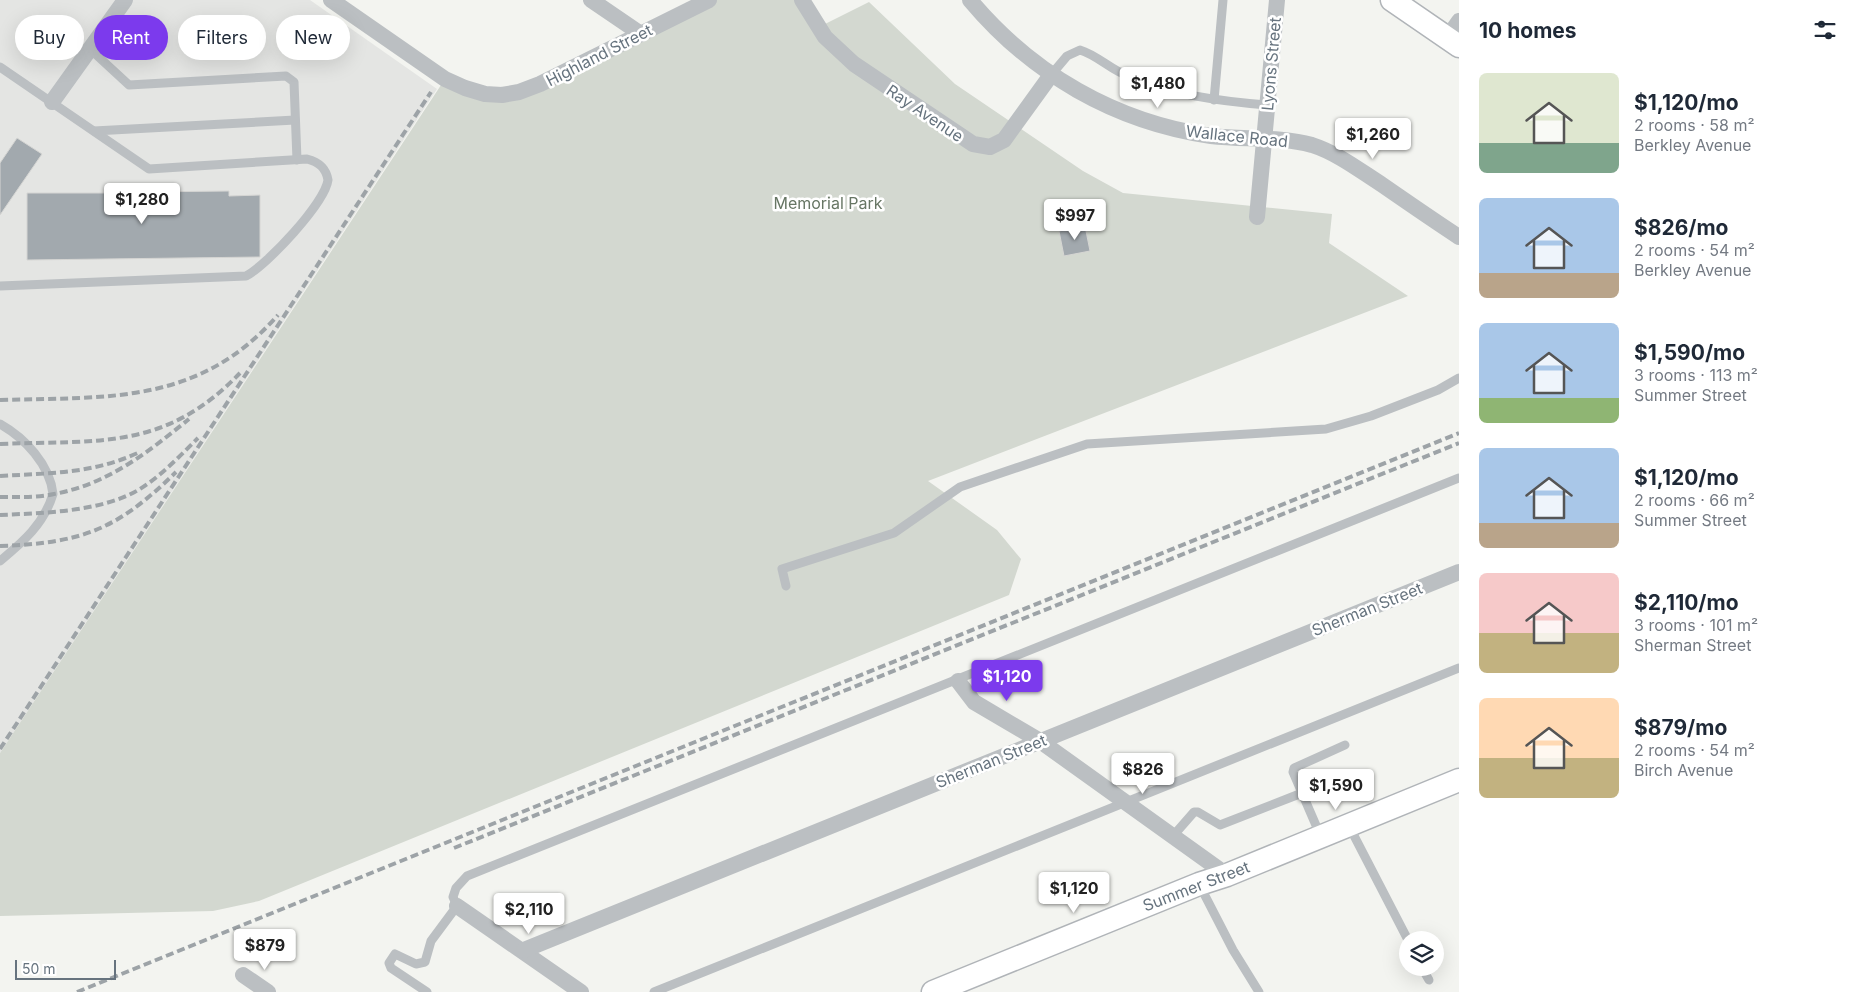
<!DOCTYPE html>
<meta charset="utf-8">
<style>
body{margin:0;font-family:Inter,sans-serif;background:#f2f2f3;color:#1f2937;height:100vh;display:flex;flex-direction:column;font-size:19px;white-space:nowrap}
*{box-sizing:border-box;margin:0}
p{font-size:16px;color:#747a83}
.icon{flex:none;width:28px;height:28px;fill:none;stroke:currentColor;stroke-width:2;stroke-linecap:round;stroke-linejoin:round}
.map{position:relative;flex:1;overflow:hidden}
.details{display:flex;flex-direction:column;background:#fff;width:400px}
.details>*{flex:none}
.hud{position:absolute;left:15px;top:15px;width:475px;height:45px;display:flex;gap:10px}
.buttons{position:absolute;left:1399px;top:931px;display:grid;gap:10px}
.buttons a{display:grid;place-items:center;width:45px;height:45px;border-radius:50%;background:#fff;box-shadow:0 5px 20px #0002;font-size:25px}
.scale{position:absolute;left:15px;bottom:12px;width:101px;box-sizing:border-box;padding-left:5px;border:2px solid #66737e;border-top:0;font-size:14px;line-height:18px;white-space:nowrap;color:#66737e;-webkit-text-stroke:4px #fff;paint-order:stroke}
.price{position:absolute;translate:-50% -42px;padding:0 11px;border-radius:5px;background:#fff;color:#222;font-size:16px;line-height:32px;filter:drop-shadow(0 1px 2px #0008)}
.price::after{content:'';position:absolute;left:50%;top:30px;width:15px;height:11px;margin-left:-8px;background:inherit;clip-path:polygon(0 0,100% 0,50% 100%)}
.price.on{background:#7c3aed;color:#fff}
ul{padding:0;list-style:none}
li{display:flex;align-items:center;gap:15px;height:125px;padding:0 20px}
li span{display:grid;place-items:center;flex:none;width:140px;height:100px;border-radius:8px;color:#555}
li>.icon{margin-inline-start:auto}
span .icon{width:60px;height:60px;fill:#fffc;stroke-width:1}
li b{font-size:21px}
h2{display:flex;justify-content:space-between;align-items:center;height:60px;padding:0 20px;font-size:21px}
.tag{padding:0 18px;border-radius:22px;background:#fff;box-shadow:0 5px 20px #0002;font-size:18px;line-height:45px}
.tag.on{background:#7c3aed;color:#fff}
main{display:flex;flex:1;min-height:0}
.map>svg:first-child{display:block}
.built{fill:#e4e5e3}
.green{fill:#d3d8d0}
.building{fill:#a2a9ae;stroke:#d5d5d3}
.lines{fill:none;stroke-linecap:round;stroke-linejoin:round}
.secondary-casing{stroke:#b0b4b8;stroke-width:25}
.lane{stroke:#bbbfc2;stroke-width:9}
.street{stroke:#bbbfc2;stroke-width:16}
.secondary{stroke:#fff;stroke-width:22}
.rail{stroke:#9da3a7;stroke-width:4;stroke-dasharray:8 4;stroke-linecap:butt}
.labels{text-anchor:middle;stroke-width:5;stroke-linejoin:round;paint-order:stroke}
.street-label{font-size:16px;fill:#66737e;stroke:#fff}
.park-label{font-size:16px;fill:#677664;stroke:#fff}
</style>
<main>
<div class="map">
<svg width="1459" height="992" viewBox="0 0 1459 992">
<rect width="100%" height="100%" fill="#f3f4f0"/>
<!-- built -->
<path class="built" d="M0,0H310L437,89L0,753Z"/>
<!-- green -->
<path class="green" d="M709,0H802L817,28L869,2L955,84L1083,171L1123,193L1332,214L1329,243L1408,296L928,481L997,530L1021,559L1009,595L259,901L213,911L0,916V753L445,79L502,95Z"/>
<!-- building -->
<g class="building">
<path d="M17,138L42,154L0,215V163Z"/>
<path d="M106,184H141V192L229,191V196L260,195V257L27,260V193H106Z"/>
<path d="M1085,226L1090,251L1064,256L1059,231Z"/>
</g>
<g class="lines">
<defs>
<g id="secondary">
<path d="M1392,0L1459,46"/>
<path d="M933,992L1199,884L1227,875L1459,780"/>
</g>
</defs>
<!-- secondary casing -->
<use href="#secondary" class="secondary-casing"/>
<!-- lane -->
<g class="lane">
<path d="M90,49L129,85L286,76L294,82L297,160"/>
<path d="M0,67L149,169L307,159C319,162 326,168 328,180C325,203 267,265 246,276L0,286"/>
<path d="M1051,75L1067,56L1080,50C1097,55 1111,70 1128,76C1173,95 1218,101 1267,105"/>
<path d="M1214,100L1223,0"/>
<path d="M94,131L295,120"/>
<path d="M0,424C25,438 50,465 53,494C44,524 23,542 0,561"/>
<path d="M786,586L782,569L894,533L960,487L1087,444L1326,429L1371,416L1438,390L1459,378"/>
<path d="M1349,826L1408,940"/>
<path d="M1173,836L1194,812H1198L1220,825L1302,793"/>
<path d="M1321,837L1293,772L1294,768L1345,745"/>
<path d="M1199,884L1233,950L1259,992"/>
<path d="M1422,968L1429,980"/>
<path d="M427,992L391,968L389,963L395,954L416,964L425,962L431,941L457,906L453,897L456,888L467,876L1459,478"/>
<path d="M654,992L1459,668"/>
</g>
<!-- street -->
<g class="street">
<path d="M331,0L445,79L465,88L485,94L502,95L519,92L540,84L709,0"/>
<path d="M591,0L641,34"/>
<path d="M802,0L825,37L854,64L973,144L990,147L1004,140L1051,75"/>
<path d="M970,0C1032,74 1115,122 1211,136C1244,140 1279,136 1312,145C1337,153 1359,170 1381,184C1407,202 1433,220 1459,237"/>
<path d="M1447,38L1459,21"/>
<path d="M52,102L125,0"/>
<path d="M1257,217L1277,0"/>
<path d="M958,681L974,702L1040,741L1227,875"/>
<path d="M457,906L581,992"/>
<path d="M524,950L1459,572"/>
<path d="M243,975L268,992"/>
</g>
<!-- secondary -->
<use href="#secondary" class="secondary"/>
<!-- rail -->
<g class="rail">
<path d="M0,400C108,397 199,405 278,315"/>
<path d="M0,444C99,440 165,451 240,373"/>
<path d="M0,476C51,473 92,474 140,452"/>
<path d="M0,497C18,497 36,498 54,494C108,484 147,453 189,419"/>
<path d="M0,515C43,513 102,512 140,489C162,475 180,456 198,438"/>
<path d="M0,546C82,543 117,530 176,472"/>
<path d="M0,749L431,92"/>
<path d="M454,848L1459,443"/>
<path d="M77,992L1459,433"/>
</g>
</g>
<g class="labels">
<!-- street labels -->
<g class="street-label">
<text transform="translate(599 55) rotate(-27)" y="6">Highland Street</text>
<text transform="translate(1271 64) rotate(-85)" y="6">Lyons Street</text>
<text transform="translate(925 113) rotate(34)" y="6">Ray Avenue</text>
<text transform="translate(1237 136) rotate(6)" y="6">Wallace Road</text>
<text transform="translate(1367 609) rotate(-22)" y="6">Sherman Street</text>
<text transform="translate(991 761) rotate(-22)" y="6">Sherman Street</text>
<text transform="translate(1196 886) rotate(-21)" y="6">Summer Street</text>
</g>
<!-- park labels -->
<g class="park-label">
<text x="828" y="209">Memorial Park</text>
</g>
</g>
</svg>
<div class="buttons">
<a><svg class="icon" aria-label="layers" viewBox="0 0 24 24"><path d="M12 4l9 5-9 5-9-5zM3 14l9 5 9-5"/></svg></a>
</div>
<div class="scale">50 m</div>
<b class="price" style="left:1158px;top:109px">$1,480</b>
<b class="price" style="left:1373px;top:160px">$1,260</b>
<b class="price" style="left:142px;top:225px">$1,280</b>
<b class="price" style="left:1075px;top:241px">$997</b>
<b class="price on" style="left:1007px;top:702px">$1,120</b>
<b class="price" style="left:1143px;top:795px">$826</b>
<b class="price" style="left:1336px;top:811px">$1,590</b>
<b class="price" style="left:1074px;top:914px">$1,120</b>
<b class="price" style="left:529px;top:935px">$2,110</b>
<b class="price" style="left:265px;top:971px">$879</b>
<div class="hud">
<a class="tag">Buy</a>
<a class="tag on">Rent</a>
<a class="tag">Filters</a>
<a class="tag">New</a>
</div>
</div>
<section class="details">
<h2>10 homes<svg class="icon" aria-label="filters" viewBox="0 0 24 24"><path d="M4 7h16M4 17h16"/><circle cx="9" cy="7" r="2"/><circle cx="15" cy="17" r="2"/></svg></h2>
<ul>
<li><span style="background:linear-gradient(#dfe7d0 70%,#7fa58c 0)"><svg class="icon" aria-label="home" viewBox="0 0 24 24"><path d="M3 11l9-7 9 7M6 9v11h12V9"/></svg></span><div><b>$1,120/mo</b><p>2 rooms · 58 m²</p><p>Berkley Avenue</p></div></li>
<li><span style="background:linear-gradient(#a9c7e8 75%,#b9a48a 0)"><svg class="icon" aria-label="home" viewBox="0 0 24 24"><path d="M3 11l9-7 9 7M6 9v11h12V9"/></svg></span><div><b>$826/mo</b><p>2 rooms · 54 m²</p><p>Berkley Avenue</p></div></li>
<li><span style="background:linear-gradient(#a9c7e8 75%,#8fb573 0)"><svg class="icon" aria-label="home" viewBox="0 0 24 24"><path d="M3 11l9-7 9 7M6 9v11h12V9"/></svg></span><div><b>$1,590/mo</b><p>3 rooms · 113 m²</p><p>Summer Street</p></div></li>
<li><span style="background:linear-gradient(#a9c7e8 75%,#b9a48a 0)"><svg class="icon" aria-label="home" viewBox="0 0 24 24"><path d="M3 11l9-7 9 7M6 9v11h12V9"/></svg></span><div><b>$1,120/mo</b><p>2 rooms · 66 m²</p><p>Summer Street</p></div></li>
<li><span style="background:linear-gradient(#f6c9c9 60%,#c2b280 0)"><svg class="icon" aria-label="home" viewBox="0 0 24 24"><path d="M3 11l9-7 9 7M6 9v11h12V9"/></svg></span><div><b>$2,110/mo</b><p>3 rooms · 101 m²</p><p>Sherman Street</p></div></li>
<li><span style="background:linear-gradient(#ffd9b3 60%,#c2b280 0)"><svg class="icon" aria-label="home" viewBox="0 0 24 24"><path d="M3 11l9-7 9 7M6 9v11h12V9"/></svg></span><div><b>$879/mo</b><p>2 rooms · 54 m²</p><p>Birch Avenue</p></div></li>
</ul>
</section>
</main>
